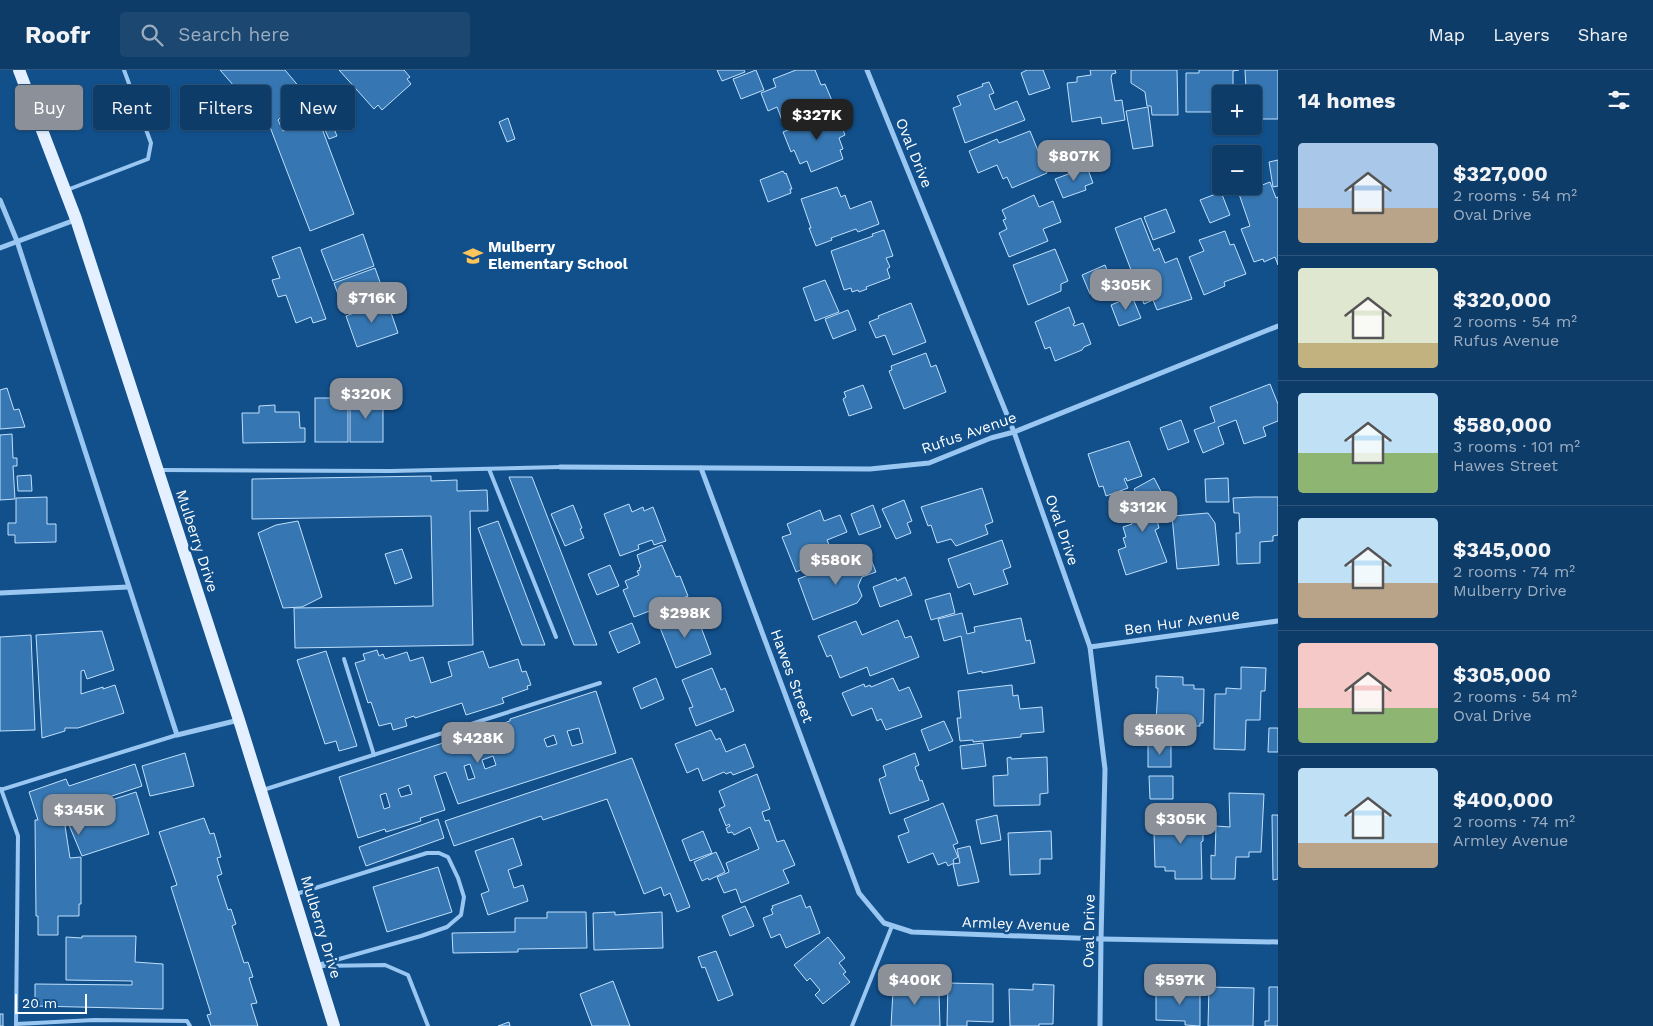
<!DOCTYPE html>
<meta charset="utf-8">
<style>
body{margin:0;font-family:"Work Sans",sans-serif;background:#1c4771;color:#f1f3f6;height:100vh;display:flex;flex-direction:column;font-size:19px;white-space:nowrap}
*{box-sizing:border-box;margin:0}
p{font-size:16px;color:#9badc0}
.icon{flex:none;width:28px;height:28px;fill:none;stroke:currentColor;stroke-width:2;stroke-linecap:round;stroke-linejoin:round}
.map{position:relative;flex:1;overflow:hidden}
.panel{display:flex;flex-direction:column;background:#0e3c69;width:375px}
.panel>*{flex:none}
.guide{position:absolute;left:15px;top:15px;width:475px;height:45px;display:flex;gap:10px}
.tools{position:absolute;left:1212px;top:15px;display:grid;gap:10px}
.tools a{display:grid;place-items:center;width:50px;height:50px;border-radius:5px;background:#0e3c69;box-shadow:0 1px 4px #0004,0 0 0 1px #2e567d;font-size:25px}
.scale{position:absolute;left:15px;bottom:12px;width:72px;box-sizing:border-box;padding-left:5px;border:2px solid #fff;border-top:0;font-size:14px;line-height:18px;white-space:nowrap;color:#fff;-webkit-text-stroke:4px #12508c;paint-order:stroke}
.price{position:absolute;translate:-50% -42px;padding:0 11px;border-radius:10px;background:#8c9099;color:#fff;font-size:16px;line-height:32px;filter:drop-shadow(0 1px 2px #0008)}
.price::after{content:'';position:absolute;left:50%;top:30px;width:15px;height:11px;margin-left:-8px;background:inherit;clip-path:polygon(0 0,100% 0,50% 100%)}
.price.current{background:#222;color:#fff}
ul{padding:0;list-style:none}
li{display:flex;align-items:center;gap:15px;height:125px;padding:0 20px}
li+li{border-top:1px solid #2e567d}
li span{display:grid;place-items:center;flex:none;width:140px;height:100px;border-radius:5px;color:#555}
li>.icon{margin-inline-start:auto}
span .icon{width:60px;height:60px;fill:#fffc;stroke-width:1}
li b{font-size:21px}
h2{display:flex;justify-content:space-between;align-items:center;height:60px;padding:0 20px;font-size:21px}
.tag{padding:0 18px;border-radius:5px;background:#0e3c69;box-shadow:0 1px 4px #0004,0 0 0 1px #2e567d;font-size:18px;line-height:45px}
.tag.current{background:#8c9099;color:#fff}
header{display:flex;align-items:center;gap:30px;box-sizing:border-box;height:70px;padding:0 25px;background:#0e3c69;border-bottom:1px solid #2e567d}
header strong{font-size:24px}
nav{display:flex;gap:28px;margin-inline-start:auto;font-size:18px}
.search{width:350px;height:45px;background:#1c4771;display:flex;align-items:center;gap:12px;box-sizing:border-box;padding:0 18px;border-radius:5px;color:#9badc0;font-size:19px}
main{display:flex;flex:1;min-height:0}
.map>svg:first-child{display:block}
.building{fill:#3677b3;stroke:#c0e0fc;fill-rule:evenodd}
.lines{fill:none;stroke-linecap:round;stroke-linejoin:round}
.lane{stroke:#9ac7f1;stroke-width:4}
.street{stroke:#9ac7f1;stroke-width:5}
.primary{stroke:#e4f0ff;stroke-width:12}
.labels{text-anchor:middle;stroke-width:5;stroke-linejoin:round;paint-order:stroke}
.street-label{font-size:15px;fill:#fff;stroke:#12508c}
.poi-label{font-size:15px;font-weight:bold;fill:#fff;stroke:#12508c;text-anchor:start}
</style>
<header>
<strong>Roofr</strong>
<div class="search"><svg class="icon" aria-label="search" viewBox="0 0 24 24"><circle cx="10" cy="10" r="6"/><path d="M15 15l6 6"/></svg>Search here</div>
<nav><a>Map</a><a>Layers</a><a>Share</a></nav>
</header>
<main>
<div class="map">
<svg width="1278" height="956" viewBox="0 0 1278 956">
<rect width="100%" height="100%" fill="#12508c"/>
<!-- building -->
<g class="building">
<path d="M220,0H285L306,25L278,50L283,61L318,48L354,144L310,161L270,57Z"/>
<path d="M339,0H404L410,7L407,9L411,14L382,40L378,35L374,39Z"/>
<path d="M717,0H744L745,2L722,11Z"/>
<path d="M756,0L764,20L741,29L733,9Z"/>
<path d="M796,0H815L821,15L825,14L833,33L783,53L777,37L768,41L761,23L776,17L773,9Z"/>
<path d="M1027,0H1043L1050,18L1029,25L1021,3Z"/>
<path d="M1090,0H1115L1116,3L1112,4L1111,8L1115,31L1122,30L1125,50L1102,54L1101,47L1072,52L1067,13L1077,12V7L1091,5Z"/>
<path d="M1131,0H1177L1178,45H1152L1151,36H1147L1145,22L1131,13Z"/>
<path d="M1199,0H1239L1233,1V24H1221V53H1217V42H1186V3H1199Z"/>
<path d="M1245,0H1278V49H1254V24H1247V19H1246Z"/>
<path d="M989,12L994,23L989,25L995,40L1017,31L1025,50L965,73L953,38L961,35L957,26L983,16L982,14Z"/>
<path d="M320,25L337,66L329,69L311,29Z"/>
<path d="M1148,37L1153,76L1133,79L1126,41Z"/>
<path d="M836,41L845,65L839,68L843,79L840,80L843,89L811,102L807,91L800,94L794,80L791,82L783,62Z"/>
<path d="M508,48L515,69L507,72L499,52Z"/>
<path d="M1030,61L1047,103L1012,118L1007,107L1003,109L997,95L978,103L969,81L997,69L999,73Z"/>
<path d="M1278,90V116L1273,117L1269,92Z"/>
<path d="M1087,97L1093,113L1085,116L1086,120L1063,128L1055,109Z"/>
<path d="M783,101L785,104L786,103L792,119H790L791,123L768,132L760,110Z"/>
<path d="M1270,112L1276,128L1278,127V195L1275,187L1264,192L1263,189L1254,192L1241,159L1250,156L1239,124Z"/>
<path d="M837,117L841,127L845,125L850,139L871,131L879,154L858,162L856,159L831,168L832,170L816,176L809,158H811L801,129Z"/>
<path d="M1221,122L1230,145L1210,153L1200,130Z"/>
<path d="M1034,125L1039,137L1053,131L1061,152L1043,159L1048,171L1009,187L999,163L1007,159L1003,150L1006,149L1002,140Z"/>
<path d="M1166,139L1175,162L1153,170L1144,147Z"/>
<path d="M1141,148L1154,181L1159,178L1165,193L1177,188L1192,229L1157,240L1153,230L1144,234L1115,158Z"/>
<path d="M884,160L893,186L886,188L890,197L887,199L890,208L866,217L867,219L859,222L858,220L852,222L851,218L844,220L831,181L873,166L872,164Z"/>
<path d="M1225,161L1230,175L1234,174L1246,204L1224,212L1225,216L1204,225L1189,187L1204,181L1199,170Z"/>
<path d="M363,164L374,196L333,211L321,180Z"/>
<path d="M300,177L326,249L313,253L311,247L296,253L286,225L278,227L272,210L280,208L272,187Z"/>
<path d="M1055,179L1068,211L1061,214V221L1028,235L1013,195Z"/>
<path d="M1105,195L1113,215L1090,224L1082,205Z"/>
<path d="M375,198L386,229L345,244L334,213Z"/>
<path d="M825,210L839,242L815,251L803,218Z"/>
<path d="M1132,226L1141,248L1119,256L1111,235Z"/>
<path d="M387,231L398,263L357,277L346,246Z"/>
<path d="M911,233L926,272L893,285L885,265L876,268L869,252L879,248L878,246Z"/>
<path d="M1069,237L1075,253L1073,254L1074,256L1083,253L1091,274L1084,277L1082,280L1055,291L1050,277L1045,279L1035,252Z"/>
<path d="M848,240L856,260L833,269L825,249Z"/>
<path d="M926,283L931,297L936,295L946,322L904,339L889,301L892,300L891,296Z"/>
<path d="M1270,314L1278,334V351L1263,357L1266,366L1244,374L1236,350L1218,357L1224,374L1203,383L1194,360L1215,352L1210,337Z"/>
<path d="M863,315L872,338L849,346L843,329L846,327L844,322Z"/>
<path d="M7,318L14,340L19,339L25,357L0,359V320Z"/>
<rect x="315" y="328" width="33" height="44"/>
<rect x="350" y="328" width="33" height="44"/>
<path d="M275,335V342H299L300,358H305V372L243,373L242,343H259V336Z"/>
<path d="M1181,350L1189,372L1168,380L1160,358Z"/>
<path d="M12,364L13,388H17V396H13L15,429L0,430V365Z"/>
<path d="M1129,371L1142,406L1127,411L1126,408L1124,409L1128,418L1106,426L1103,416L1099,417L1088,384Z"/>
<path d="M31,405L32,421H18L17,406Z"/>
<path d="M431,406V411L457,410V421L487,420L488,441H470L473,575L295,578L294,538L433,536L431,446L252,449V409Z"/>
<path d="M509,407H532L597,575H574Z"/>
<path d="M1154,408L1165,429L1148,438L1151,447L1156,446L1159,458L1155,460L1167,492L1126,505L1118,480L1126,477L1123,468L1126,467L1123,457L1132,454L1128,443L1144,438L1134,419Z"/>
<path d="M1228,408L1229,432H1206L1205,409Z"/>
<path d="M982,418L993,452L985,455L988,464L956,476L951,469L937,473L931,455L928,456L921,437Z"/>
<path d="M47,427V454H56V472L15,473V465H8V453H16V428Z"/>
<path d="M1254,427H1278V465L1273,466V471L1260,472V493L1237,494L1236,463H1240L1239,443H1234L1233,428Z"/>
<path d="M904,430L912,451L907,453L911,463L896,469L882,439Z"/>
<path d="M629,434L632,442L643,437L644,441L653,437L666,471L654,475L652,470L638,475L639,479L620,486L604,444Z"/>
<path d="M573,435L582,458L580,459L584,468L565,476L551,444Z"/>
<path d="M873,435L881,457L859,465L851,444Z"/>
<path d="M820,440L824,451L840,445L847,462L827,470L834,487L831,488L830,487L804,497L805,498L796,502L782,467L791,464L787,454Z"/>
<path d="M1208,443L1215,453L1219,495L1177,499L1172,446Z"/>
<path d="M298,451L322,527L302,537L283,538L258,463L276,455Z"/>
<path d="M498,451L545,575H522L478,458Z"/>
<path d="M1002,470L1011,497L1003,500L1008,514L974,525L970,513L958,518L948,489Z"/>
<path d="M662,475L676,507L680,506L688,526L634,547L623,520L628,518L625,511L639,505L637,501L640,500L639,498L641,497L637,485Z"/>
<path d="M402,479L412,508L395,514L385,484Z"/>
<path d="M868,482L876,502L862,507L858,516L862,526L857,533L813,550L798,509Z"/>
<path d="M610,495L619,516L597,525L588,504Z"/>
<path d="M905,507L912,525L880,537L873,517L896,508L897,511Z"/>
<path d="M950,523L955,543L931,550L925,530Z"/>
<path d="M695,541L711,584L676,598L659,555Z"/>
<path d="M962,543L967,564L975,562L974,557L1021,548L1026,571L1030,570L1035,593L982,603V601L968,604L961,566L944,571L938,549Z"/>
<path d="M898,550L905,568L911,566L919,587L870,606L867,597L840,608L831,585L827,587L818,566L856,551L862,565Z"/>
<path d="M632,553L640,573L618,583L609,562Z"/>
<path d="M102,561L114,600L87,609L84,600L81,601V624L103,617V619L115,615L124,643L78,658H65V661L42,668L36,565Z"/>
<path d="M31,565L35,660L0,661V567Z"/>
<path d="M377,580L379,586L383,584L385,589L407,582L410,591L423,587L431,613L452,606L448,592L483,581L489,598L518,589L522,602L526,601L531,615L527,616L528,619L502,628L504,633L466,645L462,633L415,648L414,646L405,649L407,656L393,660L391,653L379,656L371,632L368,633L355,593L365,590L363,584Z"/>
<path d="M326,581L357,676L339,681L336,671L325,674L297,590Z"/>
<path d="M1241,597L1266,598L1265,621H1261L1260,650H1246L1245,680L1214,679L1215,624H1226V618L1241,619Z"/>
<path d="M712,598L721,620L725,618L734,641L696,656L689,638L693,637L682,610Z"/>
<path d="M1156,606L1183,607V615H1194V619H1204L1203,653H1200V656H1195V669H1155L1158,618H1156Z"/>
<path d="M656,608L664,629L641,639L633,618Z"/>
<path d="M893,608L899,621L909,617L922,647L886,660L881,649L877,651L872,638L852,646L842,623L864,614L865,617L870,615L871,617Z"/>
<path d="M1012,615L1013,626L1018,625L1020,639L1042,637L1044,662L1021,664V667L973,672V670L960,671L957,648H961L958,621Z"/>
<path d="M596,621L616,683L458,734L446,702L434,706L445,740L420,748L421,751L386,762L385,759L358,768L339,707L510,651V649ZM579,658L583,673L572,676L567,661ZM554,665L557,674L547,677L544,669ZM493,686L496,695L485,699L482,690ZM470,694L475,708L468,710L464,696ZM409,715L412,724L401,727L398,719ZM386,723L390,737L384,739L380,725Z"/>
<path d="M944,651L953,671L929,681L921,660Z"/>
<path d="M1269,658H1278V682H1268Z"/>
<path d="M711,660L716,670L720,668L726,682L745,674L754,697L733,705L731,702L726,704L724,702L703,711L698,698L687,703L675,674Z"/>
<path d="M983,673L986,696L962,699L960,676Z"/>
<rect x="1148" y="675" width="23" height="22"/>
<path d="M185,683L194,716L150,726L142,696Z"/>
<path d="M915,683L919,695L915,697L920,711L922,710L929,730L890,744L879,709L886,706L883,696Z"/>
<path d="M1011,687V689L1047,687L1048,723L1040,724V735L994,736L993,706L1008,705L1007,688Z"/>
<path d="M632,688L690,837L677,842L670,823L664,826L661,817L644,824L607,729L543,750L541,746L454,776L445,751Z"/>
<path d="M135,694L142,716L76,738L77,741L136,722L149,764L82,786L69,755L65,756L70,788L81,787V834H79V846H58V865H38V846H36L35,750H38L29,722L66,709L69,716Z"/>
<path d="M757,704L770,739L762,742L765,751L769,750L777,772L784,770L795,795L783,800L789,813L741,833L736,819L724,823L717,807L729,802L726,793L759,779L750,757L734,765L732,762L728,763L726,758L730,756L729,754L726,756L719,739L725,736L719,721Z"/>
<path d="M1149,706H1173V729H1150Z"/>
<path d="M1229,723L1264,724L1261,782H1249V787H1236L1235,809H1211V785L1215,786L1216,756L1230,757Z"/>
<path d="M943,733L958,773L953,775L958,787L953,790L954,793L948,796L946,792L938,795L933,783L908,793L898,766L909,762L904,749Z"/>
<path d="M1166,742H1192V745H1203V771L1201,772L1202,809H1175V801H1165V797H1155L1154,763H1166Z"/>
<path d="M997,745L1001,770L981,774L976,750Z"/>
<path d="M1272,745H1278V809L1273,810Z"/>
<path d="M204,748L210,764L214,763L221,787L217,788L222,804L217,806L228,840L231,839L236,854L232,856L244,893L248,892L253,907L249,908L257,933L251,934L258,956H211L207,945L211,944L171,817L177,815L159,762Z"/>
<path d="M438,749L444,768L366,796L359,777Z"/>
<path d="M703,761L712,783L690,791L682,770Z"/>
<path d="M1051,761L1052,789H1040V804L1010,805L1008,763Z"/>
<path d="M513,768L522,795L508,800L514,818L523,815L528,831L488,845L481,824L489,821L475,781Z"/>
<path d="M970,776L979,812L958,816L953,794L960,793L957,779Z"/>
<path d="M716,782L725,802L709,810L708,808L702,811L694,792Z"/>
<path d="M438,797L452,842L387,862L373,817Z"/>
<path d="M801,825L806,838L810,836L820,863L786,878L780,864L771,868L763,848L773,844L771,839L773,838L772,836Z"/>
<path d="M745,836L754,856L730,866L722,846Z"/>
<path d="M547,842H586L587,878L518,879V882L453,883L452,863L515,862V848H547Z"/>
<path d="M615,842V845L662,842L663,878L594,880L593,843Z"/>
<path d="M82,866H136L135,892L163,894V939L35,936V914L132,915V911L66,910V867L82,868Z"/>
<path d="M828,867L845,888L839,893L846,902L843,904L850,912L823,934L815,925L820,920L810,908L807,911L794,895Z"/>
<path d="M716,881L733,925L718,931L705,897L702,898L698,887Z"/>
<path d="M613,911L630,956H592L580,924Z"/>
<path d="M948,913L993,914V952L967,951V956H947Z"/>
<path d="M891,914L929,915V924H939L940,956H891L893,921L891,922Z"/>
<path d="M1033,914L1054,915L1053,954H1039V956H1010L1009,919L1033,920Z"/>
<path d="M1209,917L1254,918L1253,956H1208Z"/>
<path d="M1269,917H1278V956H1265V951H1269Z"/>
<path d="M1180,918H1200V956L1185,955V951L1156,950V922H1180Z"/>
<rect x="0" y="944" width="3" height="12"/>
<path d="M509,952L510,956H498Z"/>
</g>
<g class="lines">
<!-- lane -->
<g class="lane">
<path d="M67,120L148,89L151,73L124,0"/>
<path d="M489,399L556,567"/>
<path d="M162,400L391,401L560,397"/>
<path d="M344,589L374,685"/>
<path d="M1,719L18,766L16,956"/>
<path d="M0,720L177,665"/>
<path d="M263,720L600,613"/>
<path d="M296,824L427,783H439L448,787L458,808L464,827L461,845L447,857L421,866L318,895"/>
<path d="M320,896L385,895L408,905L428,956"/>
<path d="M16,954L94,950L187,951L190,956"/>
<path d="M852,956L892,856"/>
</g>
<!-- street -->
<g class="street">
<path d="M867,0L1014,362L1090,577L1105,699L1101,869L1100,956"/>
<path d="M0,130L17,171L177,665L239,650"/>
<path d="M0,178L75,150"/>
<path d="M560,397L870,399L929,393L991,368L1014,362L1278,256"/>
<path d="M701,398L859,823L884,853L912,862L1101,869L1278,872"/>
<path d="M0,523L128,517"/>
<path d="M1090,577L1278,551"/>
</g>
<!-- primary -->
<path class="primary" d="M19,0L76,149L239,650L334,956"/>
</g>
<!-- icons -->
<defs>
<symbol id="school-bare" viewBox="-9 -9 18 18"><path d="M0-5L7-2L0 1L-7-2ZM-4 1L0 2.5L4 1V4Q0 6-4 4Z" fill="#ffc45a" stroke="#12508c" stroke-width="2.5" paint-order="stroke"/></symbol>
</defs>
<g fill-rule="evenodd">
<use href="#school-bare" x="459" y="172" width="28" height="28"/>
</g>
<g class="labels">
<!-- street labels -->
<g class="street-label">
<text transform="translate(914 83) rotate(68)" y="5">Oval Drive</text>
<text transform="translate(969 363) rotate(-19)" y="5">Rufus Avenue</text>
<text transform="translate(1062 460) rotate(71)" y="5">Oval Drive</text>
<text transform="translate(197 471) rotate(72)" y="5">Mulberry Drive</text>
<text transform="translate(1182 552) rotate(-8)" y="5">Ben Hur Avenue</text>
<text transform="translate(792 606) rotate(70)" y="5">Hawes Street</text>
<text transform="translate(1016 854) rotate(2)" y="5">Armley Avenue</text>
<text transform="translate(321 857) rotate(73)" y="5">Mulberry Drive</text>
<text transform="translate(1089 861) rotate(-89)" y="5">Oval Drive</text>
</g>
<!-- poi labels -->
<g class="poi-label">
<text x="488" y="182">Mulberry<tspan x="488" dy="17">Elementary School</tspan></text>
</g>
</g>
</svg>
<div class="tools">
<a>+</a>
<a>−</a>
</div>
<div class="scale">20 m</div>
<b class="price current" style="left:817px;top:71px">$327K</b>
<b class="price" style="left:1074px;top:112px">$807K</b>
<b class="price" style="left:1126px;top:241px">$305K</b>
<b class="price" style="left:372px;top:254px">$716K</b>
<b class="price" style="left:366px;top:350px">$320K</b>
<b class="price" style="left:1143px;top:463px">$312K</b>
<b class="price" style="left:836px;top:516px">$580K</b>
<b class="price" style="left:685px;top:569px">$298K</b>
<b class="price" style="left:1160px;top:686px">$560K</b>
<b class="price" style="left:478px;top:694px">$428K</b>
<b class="price" style="left:79px;top:766px">$345K</b>
<b class="price" style="left:1181px;top:775px">$305K</b>
<b class="price" style="left:915px;top:936px">$400K</b>
<b class="price" style="left:1180px;top:936px">$597K</b>
<div class="guide">
<a class="tag current">Buy</a>
<a class="tag">Rent</a>
<a class="tag">Filters</a>
<a class="tag">New</a>
</div>
</div>
<section class="panel">
<h2>14 homes<svg class="icon" aria-label="filters" viewBox="0 0 24 24"><path d="M4 7h16M4 17h16"/><circle cx="9" cy="7" r="2"/><circle cx="15" cy="17" r="2"/></svg></h2>
<ul>
<li><span style="background:linear-gradient(#a9c7e8 65%,#b9a48a 0)"><svg class="icon" aria-label="home" viewBox="0 0 24 24"><path d="M3 11l9-7 9 7M6 9v11h12V9"/></svg></span><div><b>$327,000</b><p>2 rooms · 54 m²</p><p>Oval Drive</p></div></li>
<li><span style="background:linear-gradient(#dfe7d0 75%,#c2b280 0)"><svg class="icon" aria-label="home" viewBox="0 0 24 24"><path d="M3 11l9-7 9 7M6 9v11h12V9"/></svg></span><div><b>$320,000</b><p>2 rooms · 54 m²</p><p>Rufus Avenue</p></div></li>
<li><span style="background:linear-gradient(#bfe0f5 60%,#8fb573 0)"><svg class="icon" aria-label="home" viewBox="0 0 24 24"><path d="M3 11l9-7 9 7M6 9v11h12V9"/></svg></span><div><b>$580,000</b><p>3 rooms · 101 m²</p><p>Hawes Street</p></div></li>
<li><span style="background:linear-gradient(#bfe0f5 65%,#b9a48a 0)"><svg class="icon" aria-label="home" viewBox="0 0 24 24"><path d="M3 11l9-7 9 7M6 9v11h12V9"/></svg></span><div><b>$345,000</b><p>2 rooms · 74 m²</p><p>Mulberry Drive</p></div></li>
<li><span style="background:linear-gradient(#f6c9c9 65%,#8fb573 0)"><svg class="icon" aria-label="home" viewBox="0 0 24 24"><path d="M3 11l9-7 9 7M6 9v11h12V9"/></svg></span><div><b>$305,000</b><p>2 rooms · 54 m²</p><p>Oval Drive</p></div></li>
<li><span style="background:linear-gradient(#bfe0f5 75%,#b9a48a 0)"><svg class="icon" aria-label="home" viewBox="0 0 24 24"><path d="M3 11l9-7 9 7M6 9v11h12V9"/></svg></span><div><b>$400,000</b><p>2 rooms · 74 m²</p><p>Armley Avenue</p></div></li>
</ul>
</section>
</main>
